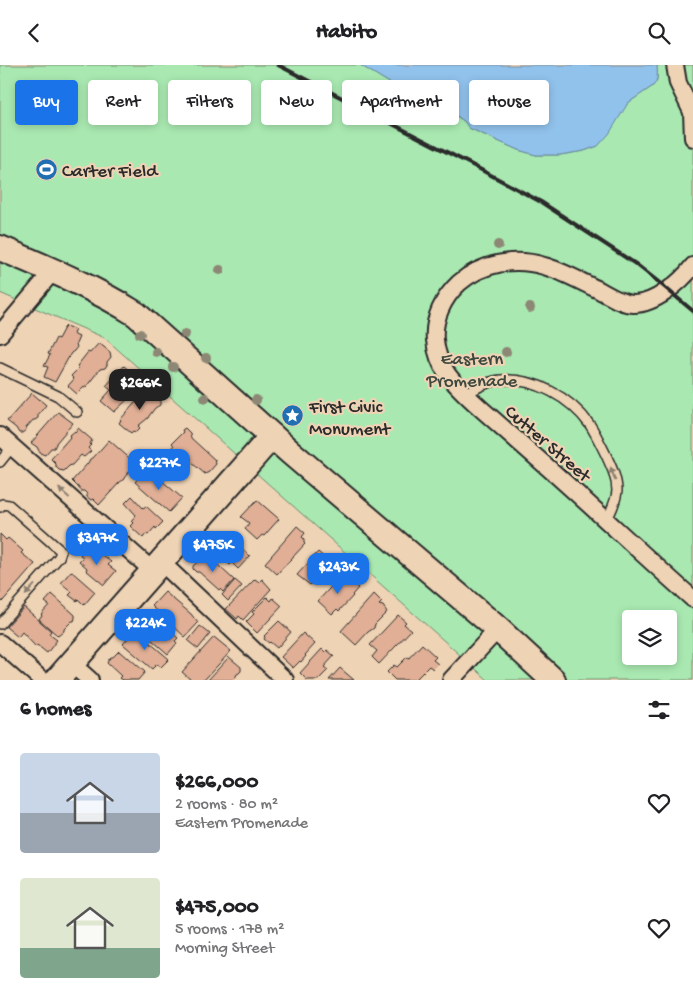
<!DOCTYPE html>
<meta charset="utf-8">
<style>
body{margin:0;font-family:"Gochi Hand",sans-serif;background:#f2f2f2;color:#202124;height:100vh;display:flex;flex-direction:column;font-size:19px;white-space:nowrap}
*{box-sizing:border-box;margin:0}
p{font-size:16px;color:#757577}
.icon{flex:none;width:28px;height:28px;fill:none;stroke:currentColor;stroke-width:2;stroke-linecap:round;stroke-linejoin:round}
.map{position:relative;height:615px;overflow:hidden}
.side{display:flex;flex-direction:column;background:#fff;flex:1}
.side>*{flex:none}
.banner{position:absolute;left:15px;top:15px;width:664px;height:45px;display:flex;gap:10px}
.tools{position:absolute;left:622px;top:545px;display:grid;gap:10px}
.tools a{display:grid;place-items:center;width:55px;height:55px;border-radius:5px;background:#fff;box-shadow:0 2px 8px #0003;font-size:25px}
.price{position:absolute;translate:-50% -42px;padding:0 11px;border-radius:10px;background:#1a73e8;color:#fff;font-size:16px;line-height:32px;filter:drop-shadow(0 1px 2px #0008)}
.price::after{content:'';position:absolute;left:50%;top:30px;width:15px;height:11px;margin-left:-8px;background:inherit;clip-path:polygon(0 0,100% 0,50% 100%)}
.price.active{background:#222;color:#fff}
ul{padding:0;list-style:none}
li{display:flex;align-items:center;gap:15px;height:125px;padding:0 20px}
li span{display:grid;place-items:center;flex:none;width:140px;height:100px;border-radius:5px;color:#555}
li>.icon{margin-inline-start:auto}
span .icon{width:60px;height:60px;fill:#fffc;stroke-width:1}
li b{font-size:21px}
h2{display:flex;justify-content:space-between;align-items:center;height:60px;padding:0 20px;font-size:21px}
.tag{padding:0 18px;border-radius:5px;background:#fff;box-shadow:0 2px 8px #0003;font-size:18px;line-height:45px}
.tag.active{background:#1a73e8;color:#fff}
header{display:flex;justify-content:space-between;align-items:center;height:65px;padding:0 20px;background:#fff;font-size:22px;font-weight:700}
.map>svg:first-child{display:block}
.green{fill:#a9e9b1;stroke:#6a8a6e;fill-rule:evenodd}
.water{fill:#91c2ec;stroke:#68869f}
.building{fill:#e0af96;stroke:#2b2b2b}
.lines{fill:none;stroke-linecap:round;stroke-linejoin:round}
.lane-casing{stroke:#2b2b2b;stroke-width:12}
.street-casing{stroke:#2b2b2b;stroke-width:20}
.secondary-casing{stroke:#2b2b2b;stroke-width:28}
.lane{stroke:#eed3b5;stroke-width:9}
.street{stroke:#eed3b5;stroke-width:16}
.secondary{stroke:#eed3b5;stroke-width:24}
.rail{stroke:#2b2b2b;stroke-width:4}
.tree{fill:#8d8774}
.oneway{fill:#8c7f70}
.labels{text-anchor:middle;stroke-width:4.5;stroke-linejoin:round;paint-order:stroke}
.poi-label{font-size:19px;fill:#2b2b2b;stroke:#eed3b5;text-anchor:start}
.park-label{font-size:19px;fill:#3e483f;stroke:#eed3b5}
.street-label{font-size:19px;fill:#2b2b2b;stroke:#eed3b5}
</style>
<header><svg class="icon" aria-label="back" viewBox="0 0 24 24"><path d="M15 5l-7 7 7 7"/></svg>Habito<svg class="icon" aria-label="search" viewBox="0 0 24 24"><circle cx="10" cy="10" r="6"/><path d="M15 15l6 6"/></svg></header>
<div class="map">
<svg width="693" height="615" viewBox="0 0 693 615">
<rect width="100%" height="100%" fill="#eed3b5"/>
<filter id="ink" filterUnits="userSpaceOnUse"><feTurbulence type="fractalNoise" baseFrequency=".02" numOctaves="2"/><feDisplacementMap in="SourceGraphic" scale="10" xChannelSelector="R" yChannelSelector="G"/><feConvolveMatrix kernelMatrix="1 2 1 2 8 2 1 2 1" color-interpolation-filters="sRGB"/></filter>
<g filter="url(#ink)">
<!-- green -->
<path class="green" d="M0,0H360L393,20L401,19L409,23L412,28L440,46H448L464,56L469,63L518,85L536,90H560L584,86L598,81L628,38L653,21L657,15V0H693V615H488L105,273L0,228ZM631,554H669V591H631Z"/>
<!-- water -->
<path class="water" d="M360,0H657C657,7 659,15 653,21L628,38L609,69L598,81L584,86L560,90H536L518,85L469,63L464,56L451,47L448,46L437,45L414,31L409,23L401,19L393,20Z"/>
<!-- building -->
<g class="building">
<path d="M66,261L75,265L73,269L79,272L76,279L77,282L74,286L71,288L55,317L44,312L48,302L44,301L50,290L48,289L56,273L58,274L64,263Z"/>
<path d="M99,278L110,287L111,292L107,297V300L105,303L100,304L86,322H84L77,329L68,321L74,314L71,311L79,303L77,301L88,287L90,288Z"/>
<path d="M124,301L137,312L126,325L127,327L124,332L128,334L114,347L101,336L111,325L106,321Z"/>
<path d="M148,323L160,334H159L160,336V340L155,343L149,351L148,353L138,361L140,363L136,367L133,366L131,368L119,358L121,355H120Z"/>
<path d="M32,328L46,340L38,350V353L35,355H33L26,363V365L22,368H19L16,363L7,356Z"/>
<path d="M58,347L73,358L56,378V379L54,383H51L45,390L40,388L37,382L31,378Z"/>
<path d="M78,363L92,375L90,379L91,380L88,383L91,386L84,392L81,390L72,400L69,401L64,406L59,405L56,402V399L51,394L71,371L70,370L75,366L76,367Z"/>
<path d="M185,363L190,368L191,373L215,395L216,399L209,407L205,409L186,393L177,402L164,393L174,381L172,378L183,367L182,365Z"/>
<path d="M109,375L136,399L124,413V414L119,418L99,440L93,434L91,435L87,432V429L84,426H81L78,422L72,416L88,398L90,394L93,393Z"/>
<path d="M153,408L182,433L169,447L135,417L142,409L147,413Z"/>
<path d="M132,431L143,443L146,441L163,457L156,464L155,462L148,470L146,469L143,473L130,461L133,458L131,456L136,450L125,438Z"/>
<path d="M257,435L279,454L264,471L262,470L257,475L245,464L249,458L241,452Z"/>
<path d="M297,461L305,468L302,472L304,474V478L305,479L277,509L265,498Z"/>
<path d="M225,468L250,491L238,504L232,498L230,500L217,489L220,487L213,481Z"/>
<path d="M0,469L6,475L8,473L23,486L21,488L35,499L2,537L0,535Z"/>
<path d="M87,482L96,490L98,487L111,497L108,500L116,506L104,520L86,505L87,503L79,496L83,492L80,490Z"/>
<path d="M318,487L333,500L326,508L327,510L323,514L321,513L315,520L312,518L310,520L297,510Z"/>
<path d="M206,489L234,515L223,527L220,524L219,525L199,507H196L193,504V501Z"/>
<path d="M71,506L95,527L84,540L78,534L77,536L69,530L72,527L61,518Z"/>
<path d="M341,509H344L346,511V513L358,523L352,530L353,531L339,546L337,544L332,549L318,536L339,513V511Z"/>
<path d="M255,514L259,517L262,514L271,524L243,555L239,551L237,554L226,544Z"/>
<path d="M235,515L242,521L228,536L222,530Z"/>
<path d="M165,527L191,549L198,558L185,572L152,541Z"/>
<path d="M52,529L75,550V553L74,556H72L64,564V566L58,571L39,554L42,550L41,549L49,540L45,537Z"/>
<path d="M374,529L382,537L379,540L383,541L387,547L375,559L374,563L368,567L356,580L341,566Z"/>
<path d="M267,532L271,536L273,533L282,541L257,568L246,557L254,549L252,547Z"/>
<path d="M24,542L51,566L49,569L57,575L47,588L37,580L36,582L22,567L18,572L6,562Z"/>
<path d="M151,549L158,556L163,559L165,562L178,573L175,576L177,578L168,589L136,561L142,554L145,556Z"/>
<path d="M398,550L406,557L404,559L411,565L379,599L372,592L377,586L370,580Z"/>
<path d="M279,556L291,567L277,583L270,577L269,578L264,574L265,572L264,571Z"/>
<path d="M200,561L210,569L198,584L188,576Z"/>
<path d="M135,565L169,594L161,602L157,599L152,604L123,579Z"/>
<path d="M303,568L315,579L305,590L306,591L301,597L300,596L293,603L281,592Z"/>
<path d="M214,572L231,586L204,615H191L182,607Z"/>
<path d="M422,579L436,592L433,595L438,599L433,604L429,601L415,615H395L387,607L394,600L397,602L407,592L409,593Z"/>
<path d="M322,584L325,587L327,585L334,591L324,602L328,605L318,615H307L300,608Z"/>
<path d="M119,586L127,593L128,592L145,607L138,615H122L119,613L121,611L107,598L109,594L111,592H113Z"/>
<path d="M229,592L241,602V606L239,608L237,609L235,613L233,615H208Z"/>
<path d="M340,603L354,615H329Z"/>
</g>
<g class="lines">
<defs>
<g id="lane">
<path d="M0,303L58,331L77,347"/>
<path d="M466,329C477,323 488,316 501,315C535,313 570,332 590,360C596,369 601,380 606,390C611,401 617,413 617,426C616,437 611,446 607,455"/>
<path d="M0,397L12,382"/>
<path d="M0,442L2,439L9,440L61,486L59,492L0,559"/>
</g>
<g id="street">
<path d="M675,0L678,18L692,47L693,73"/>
<path d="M693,201C681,217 655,239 634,239C622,239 610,231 599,225C581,217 563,206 544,201C515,192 482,198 459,218C443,233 433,254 435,275C436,288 441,300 448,310C461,327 478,341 494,355C511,370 528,385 545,400C595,444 643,490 693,534"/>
<path d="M0,269L53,206"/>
<path d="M0,371L153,506"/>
<path d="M161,497L285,615"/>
<path d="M0,578L42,615"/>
<path d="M72,599L90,615"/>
<path d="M451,615L498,564"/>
</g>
<g id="secondary">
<path d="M0,183C47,203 93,222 136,249L290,387L498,564L553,615"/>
<path d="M57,615L272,371"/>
</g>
</defs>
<!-- lane casing -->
<use href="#lane" class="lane-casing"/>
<!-- street casing -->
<use href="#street" class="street-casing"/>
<!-- secondary casing -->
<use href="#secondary" class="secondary-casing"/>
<!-- lane -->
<use href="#lane" class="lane"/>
<!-- street -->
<use href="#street" class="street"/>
<!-- secondary -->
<use href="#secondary" class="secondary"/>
<!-- rail -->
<path class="rail" d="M278,0L472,100L541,137L637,200L656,215L693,246"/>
</g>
<!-- trees -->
<g class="tree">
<circle cx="498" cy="180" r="5"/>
<circle cx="220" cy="205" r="5"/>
<circle cx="530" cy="243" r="5"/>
<circle cx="140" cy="269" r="5"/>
<circle cx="185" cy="269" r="5"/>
<circle cx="156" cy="287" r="5"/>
<circle cx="506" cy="287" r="5"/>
<circle cx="206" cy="293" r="5"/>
<circle cx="173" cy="302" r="5"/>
<circle cx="205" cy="333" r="5"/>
<circle cx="256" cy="335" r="5"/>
</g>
<!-- one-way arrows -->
<defs><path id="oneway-solid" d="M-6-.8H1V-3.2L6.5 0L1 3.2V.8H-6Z" transform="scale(1.25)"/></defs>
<g class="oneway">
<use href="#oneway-solid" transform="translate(613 409) rotate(-109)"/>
<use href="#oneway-solid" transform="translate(64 428) rotate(-138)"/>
<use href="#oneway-solid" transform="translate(30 525) rotate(132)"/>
</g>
</g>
<!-- icons -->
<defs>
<symbol id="stadium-disc" viewBox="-11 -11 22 22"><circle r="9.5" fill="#1f6fb2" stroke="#eed3b5"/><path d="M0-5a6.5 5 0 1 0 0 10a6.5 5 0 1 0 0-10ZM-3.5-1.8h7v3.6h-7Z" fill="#fff"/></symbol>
<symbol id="sight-disc" viewBox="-11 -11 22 22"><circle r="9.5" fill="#1f6fb2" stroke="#eed3b5"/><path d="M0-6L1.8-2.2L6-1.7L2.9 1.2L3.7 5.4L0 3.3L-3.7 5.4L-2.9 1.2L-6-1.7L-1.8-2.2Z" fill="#fff"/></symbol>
</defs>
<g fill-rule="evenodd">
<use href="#stadium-disc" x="34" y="92" width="25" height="25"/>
<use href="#sight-disc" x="280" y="338" width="25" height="25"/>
</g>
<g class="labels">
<!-- poi labels -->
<g class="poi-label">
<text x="62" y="111">Carter Field</text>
<text x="309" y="347">First Civic<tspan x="309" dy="22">Monument</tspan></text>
</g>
<!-- park labels -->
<g class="park-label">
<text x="472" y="299">Eastern<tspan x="472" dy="22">Promenade</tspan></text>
</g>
<!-- street labels -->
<g class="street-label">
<text transform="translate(549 377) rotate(41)" y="7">Cutter Street</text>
</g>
</g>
</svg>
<div class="tools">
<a><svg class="icon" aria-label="layers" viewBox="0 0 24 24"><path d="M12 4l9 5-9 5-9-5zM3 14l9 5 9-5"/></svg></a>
</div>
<b class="price active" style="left:140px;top:346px">$266K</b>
<b class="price" style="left:159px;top:426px">$227K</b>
<b class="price" style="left:97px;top:501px">$347K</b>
<b class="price" style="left:213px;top:508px">$475K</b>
<b class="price" style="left:338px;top:530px">$243K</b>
<b class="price" style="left:145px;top:586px">$224K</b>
<div class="banner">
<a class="tag active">Buy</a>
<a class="tag">Rent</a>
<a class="tag">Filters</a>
<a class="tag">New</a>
<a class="tag">Apartment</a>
<a class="tag">House</a>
</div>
</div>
<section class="side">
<h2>6 homes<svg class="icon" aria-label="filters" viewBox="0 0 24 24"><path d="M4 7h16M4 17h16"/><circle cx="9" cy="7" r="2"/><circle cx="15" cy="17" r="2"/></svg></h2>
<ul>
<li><span style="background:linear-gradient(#c9d6e8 60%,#9aa5b1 0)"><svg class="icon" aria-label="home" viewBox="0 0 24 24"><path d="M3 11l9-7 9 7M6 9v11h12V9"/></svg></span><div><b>$266,000</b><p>2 rooms · 80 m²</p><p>Eastern Promenade</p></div><svg class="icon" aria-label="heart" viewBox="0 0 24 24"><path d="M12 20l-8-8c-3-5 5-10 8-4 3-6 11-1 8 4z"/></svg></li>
<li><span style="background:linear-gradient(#dfe7d0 70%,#7fa58c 0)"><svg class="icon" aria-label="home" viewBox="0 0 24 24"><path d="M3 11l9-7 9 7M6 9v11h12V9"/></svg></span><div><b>$475,000</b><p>5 rooms · 178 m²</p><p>Morning Street</p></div><svg class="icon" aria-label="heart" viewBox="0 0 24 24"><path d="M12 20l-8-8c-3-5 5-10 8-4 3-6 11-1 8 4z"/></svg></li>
</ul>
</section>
